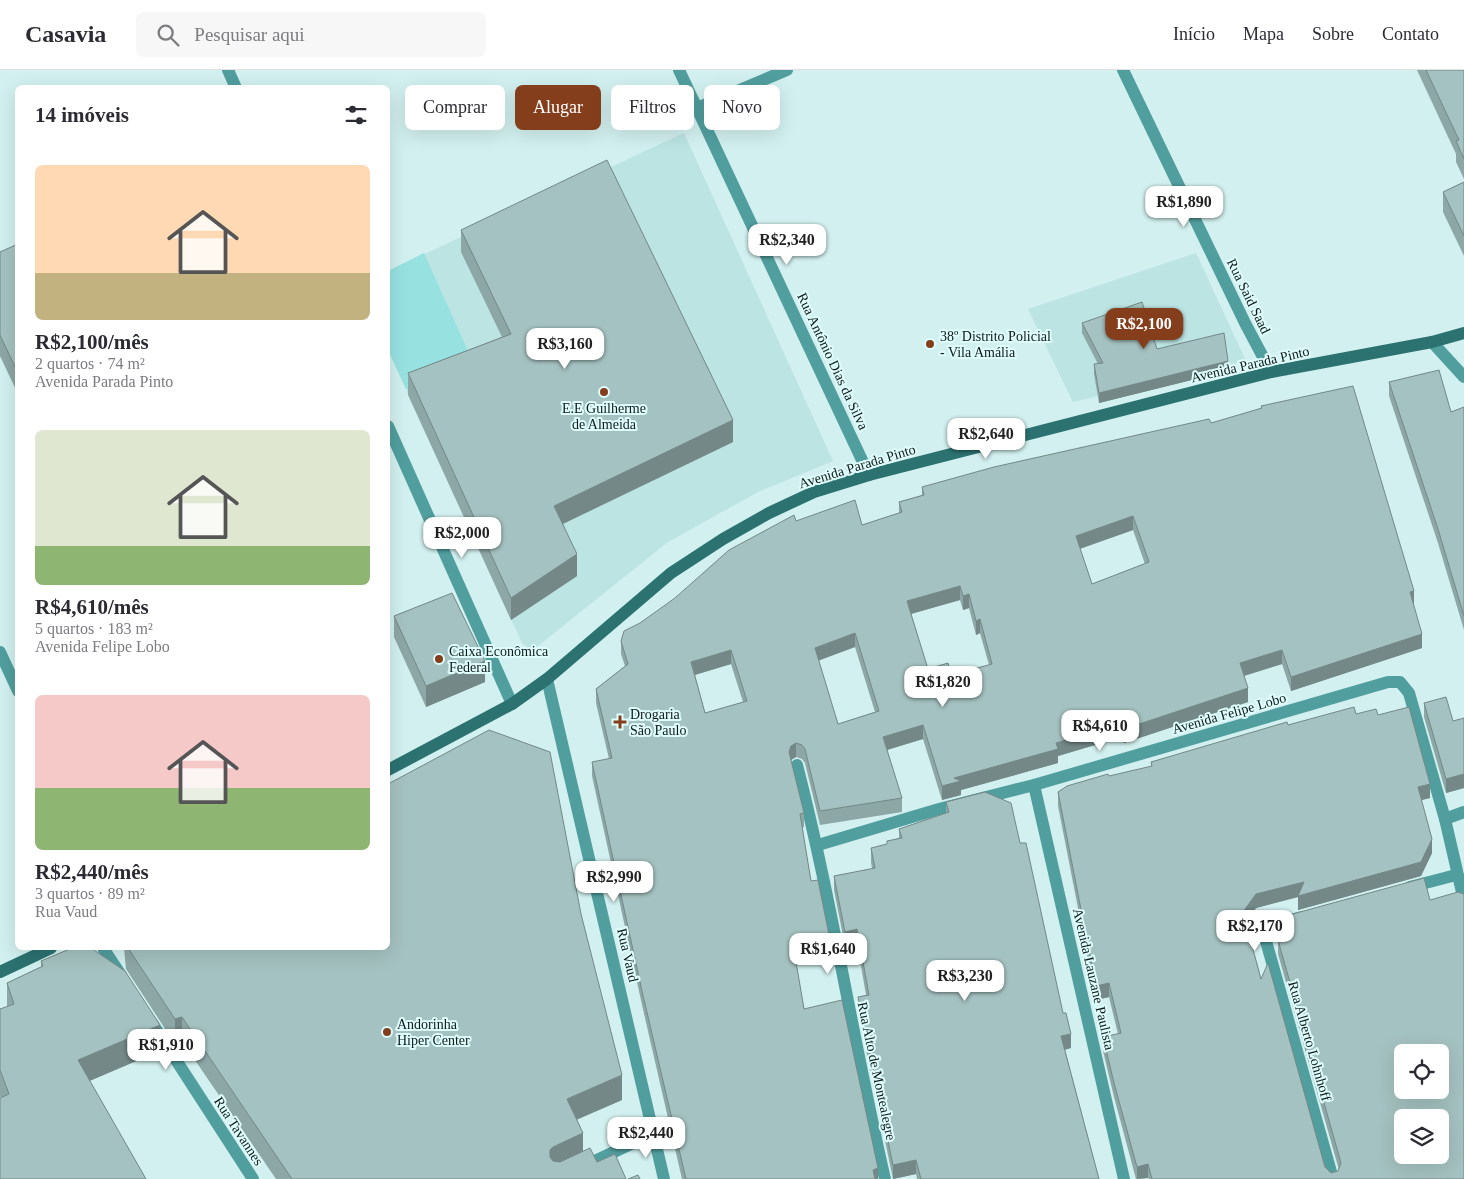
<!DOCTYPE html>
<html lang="pt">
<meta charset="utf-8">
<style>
body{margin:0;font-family:"Times New Roman",serif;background:#f7f7f7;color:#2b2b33;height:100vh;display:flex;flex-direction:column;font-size:19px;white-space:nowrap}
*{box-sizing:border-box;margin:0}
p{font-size:16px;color:#7c7c81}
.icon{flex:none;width:28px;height:28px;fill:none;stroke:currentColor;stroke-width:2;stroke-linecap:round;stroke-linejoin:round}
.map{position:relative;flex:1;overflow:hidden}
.drawer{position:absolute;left:15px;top:15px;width:375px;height:865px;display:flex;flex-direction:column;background:#fff;border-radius:8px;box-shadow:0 5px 20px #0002}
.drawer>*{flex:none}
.guide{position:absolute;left:405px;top:15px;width:475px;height:45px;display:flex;gap:10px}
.controls{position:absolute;left:1394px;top:974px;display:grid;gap:10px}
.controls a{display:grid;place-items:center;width:55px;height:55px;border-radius:8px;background:#fff;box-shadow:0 5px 20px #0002;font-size:25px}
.price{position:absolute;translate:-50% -42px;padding:0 11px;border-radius:10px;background:#fff;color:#222;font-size:16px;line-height:32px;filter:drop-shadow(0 1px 2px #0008)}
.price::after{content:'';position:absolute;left:50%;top:30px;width:15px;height:11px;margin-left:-8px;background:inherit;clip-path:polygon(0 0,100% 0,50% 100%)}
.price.on{background:#853e1b;color:#fff}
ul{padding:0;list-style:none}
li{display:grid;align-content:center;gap:10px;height:265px;padding:0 20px}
li span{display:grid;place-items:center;height:155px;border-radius:8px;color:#555}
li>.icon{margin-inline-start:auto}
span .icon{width:90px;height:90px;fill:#fffc;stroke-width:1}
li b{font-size:21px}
h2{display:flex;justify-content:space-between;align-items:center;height:60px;padding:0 20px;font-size:21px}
.tag{padding:0 18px;border-radius:8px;background:#fff;box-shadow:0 5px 20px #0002;font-size:18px;line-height:45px}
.tag.on{background:#853e1b;color:#fff}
header{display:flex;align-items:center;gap:30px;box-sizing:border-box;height:70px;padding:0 25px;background:#fff;border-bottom:1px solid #e1e1e2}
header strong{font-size:24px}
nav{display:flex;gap:28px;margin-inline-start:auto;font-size:18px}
.search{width:350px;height:45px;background:#f7f7f7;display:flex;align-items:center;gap:12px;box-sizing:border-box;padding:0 18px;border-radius:8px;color:#7c7c81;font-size:19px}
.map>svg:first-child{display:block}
.built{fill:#bbe4e3}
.green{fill:#97e2e1}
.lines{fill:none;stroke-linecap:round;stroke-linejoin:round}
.street{stroke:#519e9e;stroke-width:12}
.secondary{stroke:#2b7271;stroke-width:12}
.wall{fill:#8da7a6;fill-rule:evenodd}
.shaded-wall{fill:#738887}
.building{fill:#a4c2c1;stroke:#738887;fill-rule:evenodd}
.poi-dot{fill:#853e1b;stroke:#defdfc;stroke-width:2}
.labels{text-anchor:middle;stroke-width:4;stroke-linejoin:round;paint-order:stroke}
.street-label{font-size:14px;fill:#0f1a1a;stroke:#defdfc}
.poi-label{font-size:14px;fill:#0f1a1a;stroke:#defdfc;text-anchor:start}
</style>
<header>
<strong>Casavia</strong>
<div class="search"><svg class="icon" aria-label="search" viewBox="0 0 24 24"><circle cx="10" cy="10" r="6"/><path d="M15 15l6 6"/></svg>Pesquisar aqui</div>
<nav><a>Início</a><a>Mapa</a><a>Sobre</a><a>Contato</a></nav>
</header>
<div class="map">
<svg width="1464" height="1109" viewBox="0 0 1464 1109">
<rect width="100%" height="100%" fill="#d1f0ef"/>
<!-- built -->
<g class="built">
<path d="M684,63L833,391L758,422L668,472L538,576L528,578L522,573L388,280V201Z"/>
<path d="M1196,183L1246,291L1073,332L1028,239Z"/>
</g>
<!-- green -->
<path class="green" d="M424,183L473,292L406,319L388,280V201Z"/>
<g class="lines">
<!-- street -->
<g class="street">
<path d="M228,0L236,18"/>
<path d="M679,0L869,405"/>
<path d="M1123,0L1245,253L1271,302"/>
<path d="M697,38L787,0"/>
<path d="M1432,272L1464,307"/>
<path d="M388,356L512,634"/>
<path d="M0,582L18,621"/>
<path d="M547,609L664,1109"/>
<path d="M797,695C832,831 853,971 885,1109"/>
<path d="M1034,715L1124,1109"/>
<path d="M1445,749L1464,742"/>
<path d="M818,775L939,739L1034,715L1388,612H1400L1409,623L1445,749L1464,831"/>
<path d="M1410,817L1456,805"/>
<path d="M1302,847L1268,856L1264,864L1333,1109"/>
<path d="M103,878L121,905"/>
<path d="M152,953L253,1109"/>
<path d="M557,1109L654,1063"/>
</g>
<!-- secondary -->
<g class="secondary">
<path d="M388,700L512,634L547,609L671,503L723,469L769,443L814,422L869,405L1271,302L1432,272L1464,263"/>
<path d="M0,902L51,878"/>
</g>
</g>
<!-- wall -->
<g class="wall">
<path d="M1417,0H1464V109L1456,92V84Z"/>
<path d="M1464,112V186L1443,142V122Z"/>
<path d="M461,160L733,372L563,454L577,506L511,550L408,325V303L502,267L461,182Z"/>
<path d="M18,174V324L0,286V182Z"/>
<path d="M1082,253L1157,279L1228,301L1099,333L1094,304V294H1098L1082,263Z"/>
<path d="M1389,312L1451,342L1464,337V560L1438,473L1389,326Z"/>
<path d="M1261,336L1414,535H1413L1422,578L1291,621L1282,594L1244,606L1248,632L1124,673L1122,667L1058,686V693L961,720V725L942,730L923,669L887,680L902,728V742L820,755L805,693L802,689L796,687L791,690L804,743V757L802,758L811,811L829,879L795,887L804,939L878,1109H682L642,935L592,706V692L609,689L596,633V619L625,596L621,584V571L640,553L796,451L862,455L899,443V432L922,425V417L1211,353L1261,339ZM1133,460L1145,494L1092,514L1080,479ZM960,530L963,540L969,538L976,565L980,563L989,595L951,605L928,599L911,544ZM855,577L875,642L838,654L818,590ZM731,594L743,632L705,643L695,605Z"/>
<path d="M394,546L485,612L426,637L394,567Z"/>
<path d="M1424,633L1453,651L1464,648V718L1446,723L1424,647Z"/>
<path d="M1356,644L1378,645L1430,728L1421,730L1432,783L1421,806L1298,840V827L1256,838L1246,852L1261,909L1325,1097L1331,1103L1338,1101L1339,1100L1278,884V870L1430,830L1464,1109H1149L1148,1108L1136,1109L1114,1027L1103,981V967L1118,964L1109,927L1096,930L1058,736V722L1109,706L1151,697V692L1288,655Z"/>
<path d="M946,732L1020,773L1071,978L1065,980L1099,1109H917L916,1104L893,1109L858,941V927L866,925L857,873L845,876L834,820V806L872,799L871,792V778L887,775V771L899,768V759L946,743Z"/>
<path d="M581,844L622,1030L577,1049L583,1081L597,1092L626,1109H276L182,971L175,974L126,899L124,878H388Z"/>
<path d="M41,891L160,981L1,1028L0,1026V939L7,937V913L41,897Z"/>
</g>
<!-- shaded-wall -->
<g class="shaded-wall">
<path d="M1228,291V301L1099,333V323Z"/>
<path d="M733,350V372L554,458V436Z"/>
<path d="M1133,446V460L1076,480V466Z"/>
<path d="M577,484V506L511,550V528Z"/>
<path d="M960,516V530L907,545V531Z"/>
<path d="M1414,521V535L1410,536V522Z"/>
<path d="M969,524V538L963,540V526Z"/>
<path d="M980,549V563L976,565V551Z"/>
<path d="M855,563V577L815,592V578Z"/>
<path d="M1422,564V578L1291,621V607Z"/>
<path d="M731,580V594L691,606V592Z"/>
<path d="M1282,580V594L1240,607V593Z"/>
<path d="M485,591V612L426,637V616Z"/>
<path d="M1248,618V632L1124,673V659Z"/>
<path d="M1122,653V667L1058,686V693L961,720V725L942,730V716L954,708L1056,673Z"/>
<path d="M923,655V669L883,681V667Z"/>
<path d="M796,673V687L791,690L789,682L791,676Z"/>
<path d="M1464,704V718L1446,723V709Z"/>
<path d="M1430,714V728L1418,731V717Z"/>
<path d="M1432,769V783L1421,806L1298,840V827L1256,838L1243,855V842L1256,824Z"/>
<path d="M857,859V873L845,876V862Z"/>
<path d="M829,865V879L793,888V874Z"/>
<path d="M1109,913V927L1096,930V916Z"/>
<path d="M182,947V971L175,974V949Z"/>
<path d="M160,955V981L78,1016V990Z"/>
<path d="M1071,964V978L1061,980V966Z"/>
<path d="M622,1005V1030L567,1054V1029Z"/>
<path d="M583,1063V1088L553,1102L550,1087V1080L553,1077Z"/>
<path d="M916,1090V1104L893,1109V1095Z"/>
<path d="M1148,1094V1108L1137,1109V1097Z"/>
<path d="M878,1098V1109H873V1100Z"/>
</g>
<!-- building -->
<g class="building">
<path d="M1426,0H1464V89L1456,71L1459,70Z"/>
<path d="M607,90L733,350L554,436L577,484L511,528L408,303L511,264L461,160Z"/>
<path d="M1464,112V166L1443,122Z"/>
<path d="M18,174V303L0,265V182Z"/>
<path d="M1142,232L1157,279L1224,263L1228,291L1099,323L1094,294L1103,293L1082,253Z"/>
<path d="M1439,300L1451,342L1464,337V546L1438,459L1389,312Z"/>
<path d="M1353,316L1414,521L1410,522L1422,564L1291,607L1282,580L1240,593L1248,618L1124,659L1122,653L1056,673L1058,679L954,708L961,711L942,716L923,655L883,667L902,728L820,741L805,679L802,675L796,673L791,676L789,682L804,743L800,744L811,811L818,810L829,865L793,874L804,939L842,930L878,1098L873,1100L875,1109H686L642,921L592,692L612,688L596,619L628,594L621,571L624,561L640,553L675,528L729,480L794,445L796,451L855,430L862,455L902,442L899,432L924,425L922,417L994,397L1209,349L1211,353L1262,338L1261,336ZM1133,446L1149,492L1092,514L1076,466ZM960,516L963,526L969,524L976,551L980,549L992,594L951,605L948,593L928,599L907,531ZM855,563L879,641L838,654L815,578ZM731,580L747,631L705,643L691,592Z"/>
<path d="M452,523L485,591L426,616L394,546Z"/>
<path d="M1446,627L1453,651L1464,648V704L1446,709L1424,633Z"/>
<path d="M1354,637L1356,644L1376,639L1378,645L1409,637L1430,714L1418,717L1432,769L1421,792L1298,826L1304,812L1256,824L1243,842L1261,909L1268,893L1325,1097L1331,1103L1338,1101L1341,1093L1278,870L1289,845L1424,808L1430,830L1458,822L1464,824V1109H1152L1148,1094L1137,1097L1114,1013L1103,967L1121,963L1109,913L1096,916L1058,722L1067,716L1108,704L1109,706L1152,696L1151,692L1287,652L1288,655ZM1402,982H1440V1020H1402ZM1402,1048H1440V1085H1402Z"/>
<path d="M489,660L550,682L581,844L622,1005L567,1029L583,1063L553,1077L550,1080V1087L553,1091L560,1092L590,1078L597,1092L615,1084L626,1109H292L182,947L175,949L128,878H388V714Z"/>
<path d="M985,722L1011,733L1020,773H1026L1063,943H1066L1071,964L1061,966L1099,1109H921L916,1090L893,1095L858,927L869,925L857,859L845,862L834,806L875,798L871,778L887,774V771L902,768L899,759L949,742L946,732Z"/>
<path d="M72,878H91L125,901L160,955L78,990L146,1109H0V1028L9,1024L0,1000V939L14,934L7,913L43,896L41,891Z"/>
<path d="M638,1105L640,1109H628Z"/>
</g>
<!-- markers -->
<g class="poi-dot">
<circle cx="930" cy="274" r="5"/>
<circle cx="604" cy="322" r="5"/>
<circle cx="439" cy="589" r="5"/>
<path d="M617.5 644.5h5v5h5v5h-5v5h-5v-5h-5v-5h5z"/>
<circle cx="387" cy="962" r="5"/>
</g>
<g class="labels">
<!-- street labels -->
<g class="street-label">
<text transform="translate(1249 226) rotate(64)" y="5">Rua Said Saad</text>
<text transform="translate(833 291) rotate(65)" y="5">Rua Antônio Dias da Silva</text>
<text transform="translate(1250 294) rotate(-13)" y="5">Avenida Parada Pinto</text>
<text transform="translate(857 396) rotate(-17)" y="5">Avenida Parada Pinto</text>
<text transform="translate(1229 643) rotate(-16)" y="5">Avenida Felipe Lobo</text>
<text transform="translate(628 885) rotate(77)" y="5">Rua Vaud</text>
<text transform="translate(1094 909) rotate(77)" y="5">Avenida Lauzane Paulista</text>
<text transform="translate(1310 971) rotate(74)" y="5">Rua Alberto Lohnhoff</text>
<text transform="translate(877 1001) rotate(78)" y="5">Rua Alto de Montealegre</text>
<text transform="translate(239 1061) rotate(57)" y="5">Rua Tavannes</text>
</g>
<!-- poi labels -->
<g class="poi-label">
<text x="940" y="271">38º Distrito Policial<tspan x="940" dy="16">- Vila Amália</tspan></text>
<text x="604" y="343" text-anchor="middle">E.E Guilherme<tspan x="604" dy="16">de Almeida</tspan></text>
<text x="449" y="586">Caixa Econômica<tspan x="449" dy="16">Federal</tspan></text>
<text x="630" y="649">Drogaria<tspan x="630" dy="16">São Paulo</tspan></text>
<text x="397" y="959">Andorinha<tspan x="397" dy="16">Hiper Center</tspan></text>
</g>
</g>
</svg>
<div class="controls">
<a><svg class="icon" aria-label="locate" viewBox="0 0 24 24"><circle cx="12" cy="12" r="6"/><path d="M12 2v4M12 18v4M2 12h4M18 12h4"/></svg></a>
<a><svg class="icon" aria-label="layers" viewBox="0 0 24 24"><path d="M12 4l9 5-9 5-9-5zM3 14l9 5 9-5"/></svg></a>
</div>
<b class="price" style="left:1184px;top:158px">R$1,890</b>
<b class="price" style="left:787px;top:196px">R$2,340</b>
<b class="price on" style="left:1144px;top:280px">R$2,100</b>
<b class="price" style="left:565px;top:300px">R$3,160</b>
<b class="price" style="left:986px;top:390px">R$2,640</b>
<b class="price" style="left:462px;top:489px">R$2,000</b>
<b class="price" style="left:943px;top:638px">R$1,820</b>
<b class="price" style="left:1100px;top:682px">R$4,610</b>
<b class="price" style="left:614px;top:833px">R$2,990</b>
<b class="price" style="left:1255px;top:882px">R$2,170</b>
<b class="price" style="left:828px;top:905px">R$1,640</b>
<b class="price" style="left:965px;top:932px">R$3,230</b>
<b class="price" style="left:166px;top:1001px">R$1,910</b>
<b class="price" style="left:646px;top:1089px">R$2,440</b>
<div class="guide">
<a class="tag">Comprar</a>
<a class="tag on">Alugar</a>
<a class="tag">Filtros</a>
<a class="tag">Novo</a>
</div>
<section class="drawer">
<h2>14 imóveis<svg class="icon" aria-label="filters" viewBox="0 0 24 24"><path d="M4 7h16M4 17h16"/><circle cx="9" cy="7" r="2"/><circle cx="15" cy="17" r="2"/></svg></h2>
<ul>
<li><span style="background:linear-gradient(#ffd9b3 70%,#c2b280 0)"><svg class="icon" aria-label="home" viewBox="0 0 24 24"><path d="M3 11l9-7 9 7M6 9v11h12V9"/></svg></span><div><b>R$2,100/mês</b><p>2 quartos · 74 m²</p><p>Avenida Parada Pinto</p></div></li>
<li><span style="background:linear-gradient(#dfe7d0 75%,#8fb573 0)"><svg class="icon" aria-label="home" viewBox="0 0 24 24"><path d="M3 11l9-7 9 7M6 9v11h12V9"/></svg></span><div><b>R$4,610/mês</b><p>5 quartos · 183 m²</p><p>Avenida Felipe Lobo</p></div></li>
<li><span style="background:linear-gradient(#f6c9c9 60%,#8fb573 0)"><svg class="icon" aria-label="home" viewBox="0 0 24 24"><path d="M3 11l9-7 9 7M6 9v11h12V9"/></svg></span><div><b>R$2,440/mês</b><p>3 quartos · 89 m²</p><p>Rua Vaud</p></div></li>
</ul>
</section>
</div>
